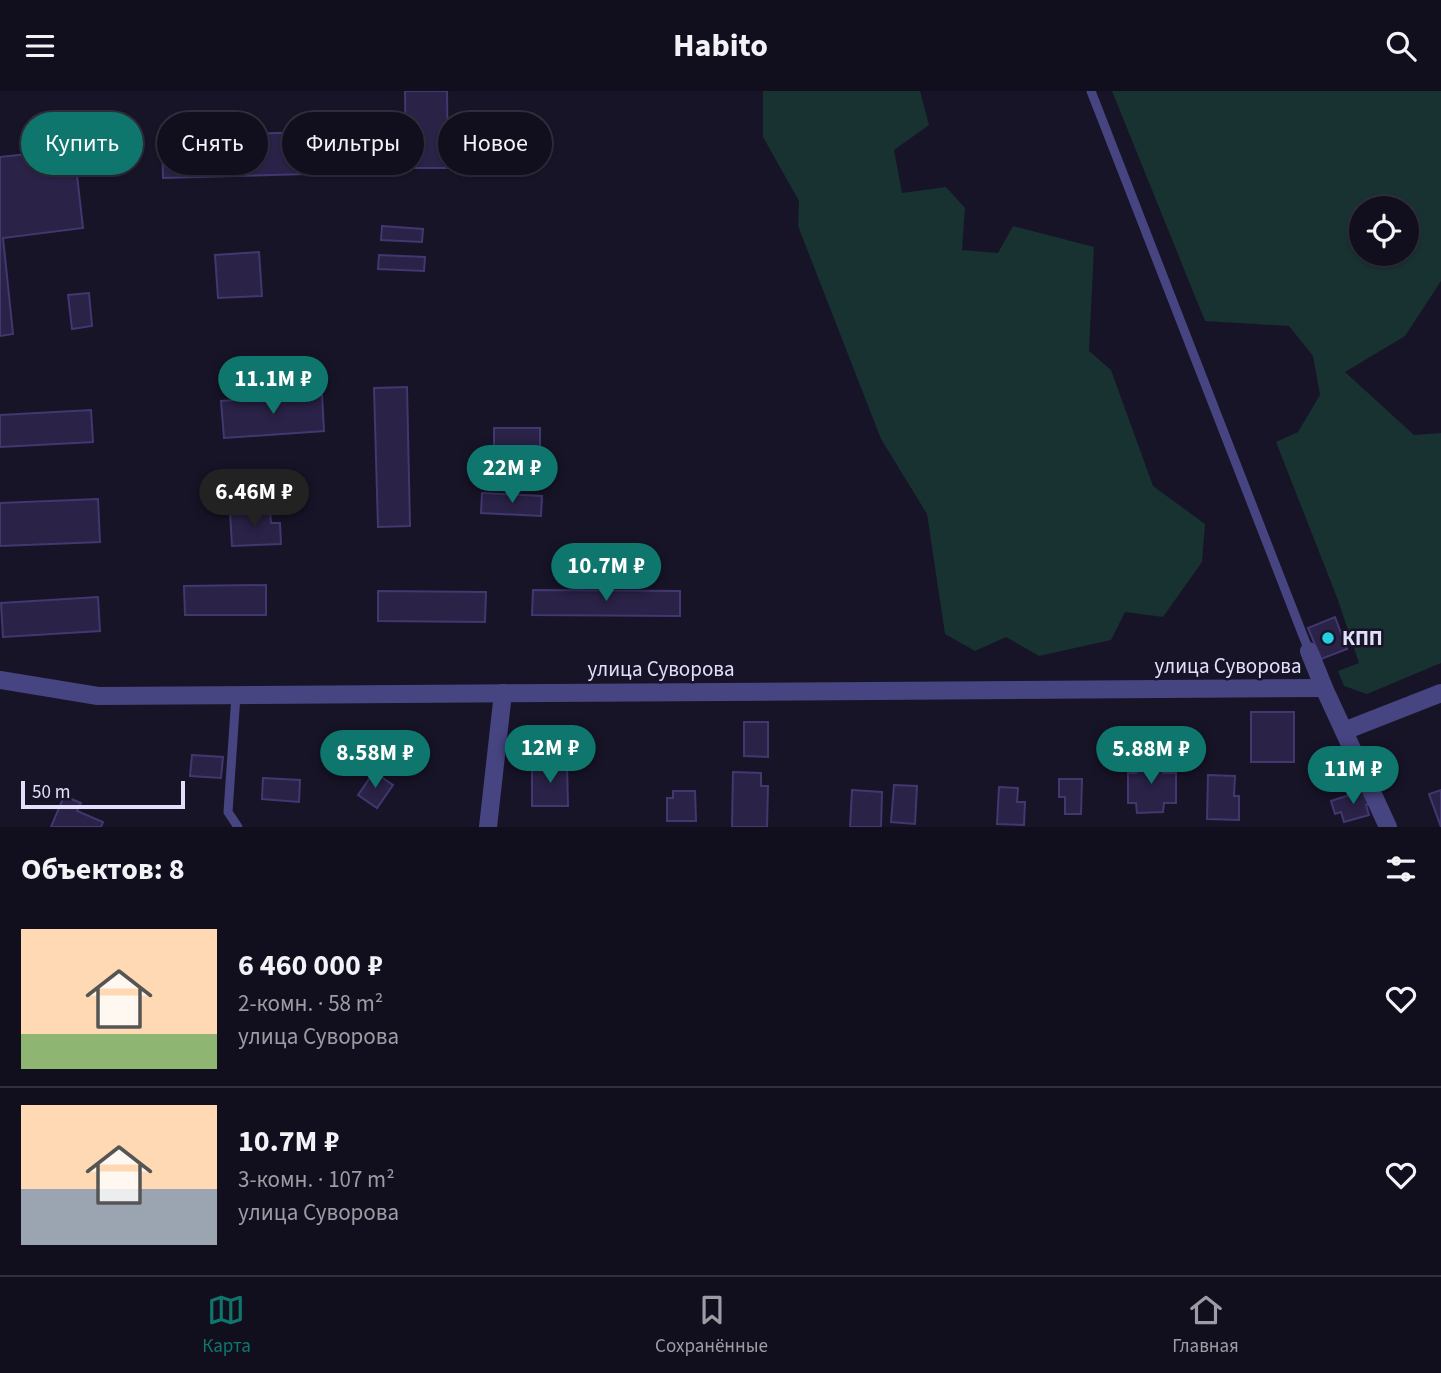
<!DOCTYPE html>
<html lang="ru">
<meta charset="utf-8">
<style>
body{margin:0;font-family:"Source Sans 3",sans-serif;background:#1e1d2b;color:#f1f3f6;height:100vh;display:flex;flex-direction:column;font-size:26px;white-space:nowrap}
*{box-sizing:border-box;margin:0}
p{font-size:23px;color:#9c9ca4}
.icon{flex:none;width:38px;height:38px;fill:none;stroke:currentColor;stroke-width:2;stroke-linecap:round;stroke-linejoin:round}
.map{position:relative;height:736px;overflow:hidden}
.sheet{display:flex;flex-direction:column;background:#110f1e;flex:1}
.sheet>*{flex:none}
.banner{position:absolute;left:21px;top:21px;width:700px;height:63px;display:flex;gap:14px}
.buttons{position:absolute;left:1349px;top:105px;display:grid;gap:14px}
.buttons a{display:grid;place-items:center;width:70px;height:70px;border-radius:50%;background:#110f1e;box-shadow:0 2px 5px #0004,0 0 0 2px #302f3c;font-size:35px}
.scale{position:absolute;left:21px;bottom:18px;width:164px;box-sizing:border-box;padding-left:7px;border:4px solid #e2dffb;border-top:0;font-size:19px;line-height:24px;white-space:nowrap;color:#e2dffb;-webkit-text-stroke:5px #171428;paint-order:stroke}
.price{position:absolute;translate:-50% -60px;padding:0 16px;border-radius:24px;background:#0f766e;color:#fff;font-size:23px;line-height:46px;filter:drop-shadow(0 2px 4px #0008)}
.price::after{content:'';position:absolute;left:50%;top:42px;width:21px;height:16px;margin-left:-10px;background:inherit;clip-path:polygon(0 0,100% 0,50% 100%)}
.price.active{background:#222;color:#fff}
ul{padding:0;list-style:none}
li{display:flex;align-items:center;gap:21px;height:175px;padding:0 21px}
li+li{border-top:2px solid #302f3c}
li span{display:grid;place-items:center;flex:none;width:196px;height:140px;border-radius:0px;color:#555}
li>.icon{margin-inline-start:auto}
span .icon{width:84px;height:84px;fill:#fffc;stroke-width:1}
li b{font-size:30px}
h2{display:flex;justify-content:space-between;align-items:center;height:84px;padding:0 21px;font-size:30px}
.tag{padding:0 24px;border-radius:32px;background:#110f1e;box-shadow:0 2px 5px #0004,0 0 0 2px #302f3c;font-size:24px;line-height:63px}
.tag.active{background:#0f766e;color:#fff}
header{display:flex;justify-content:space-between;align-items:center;height:91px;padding:0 21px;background:#110f1e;font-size:32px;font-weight:700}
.tab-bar{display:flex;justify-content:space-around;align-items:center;height:98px;border-top:2px solid #302f3c;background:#110f1e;font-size:19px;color:#9c9ca4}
.tab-bar a{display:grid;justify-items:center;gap:4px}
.tab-bar .active{color:#0f766e}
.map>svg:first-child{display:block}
.green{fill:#183131;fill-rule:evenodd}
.building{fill:#2a2247;stroke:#433770;stroke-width:2}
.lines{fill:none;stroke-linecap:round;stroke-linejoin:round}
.service{stroke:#474581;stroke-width:9}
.minor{stroke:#474581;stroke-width:18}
.poi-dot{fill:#24cfe3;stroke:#171428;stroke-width:2.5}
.labels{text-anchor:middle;stroke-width:5;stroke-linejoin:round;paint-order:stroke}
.poi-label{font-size:21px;font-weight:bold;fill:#e2dffb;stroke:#171428;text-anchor:start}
.street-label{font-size:21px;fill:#e2dffb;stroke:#171428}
</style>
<header><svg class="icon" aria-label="menu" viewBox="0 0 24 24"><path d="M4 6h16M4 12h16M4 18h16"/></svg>Habito<svg class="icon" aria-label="search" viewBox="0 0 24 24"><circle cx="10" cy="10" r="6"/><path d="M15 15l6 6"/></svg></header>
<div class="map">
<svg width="1441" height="736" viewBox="0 0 1441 736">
<rect width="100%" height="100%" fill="#171428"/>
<!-- green -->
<g class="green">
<path d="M763,0H920L929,34L894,59L902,102L946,96L965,117L962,159L998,162L1013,135L1094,156L1089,260L1111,279L1153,395L1205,433L1202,471L1163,526L1125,521L1111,549L1039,565L1006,546L975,560L945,543L927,423L881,348L798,135L799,110L763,46Z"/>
<path d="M1112,0H1441V190L1405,245L1345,281L1414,344L1441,342V572L1367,603L1344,595L1338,580L1359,572L1338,509L1276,351L1298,341L1320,304L1313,265L1289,235L1205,230ZM1407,117V163H1362V117Z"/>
</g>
<!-- building -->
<g class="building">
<path d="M405,0H447L448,77H406Z"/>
<path d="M307,41L308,83L163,87L162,46Z"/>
<path d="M74,58L83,137L3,147L13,243L0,245V66Z"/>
<path d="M382,135L423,138L422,151L381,149Z"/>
<path d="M259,161L262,205L218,207L215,164Z"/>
<path d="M379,164L425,166L424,180L378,178Z"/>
<path d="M89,202L92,235L72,238L68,204Z"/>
<path d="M407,296L410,435L378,436L374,297Z"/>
<path d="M322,303L324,340L224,347L221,310Z"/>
<path d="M91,319L93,351L0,356V324Z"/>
<rect x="494" y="337" width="46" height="21"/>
<path d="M482,402L542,405L541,425L481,422Z"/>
<path d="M98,408L100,451L0,455V412Z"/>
<path d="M270,419L271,432H280L281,453L232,455L230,421Z"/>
<path d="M266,494V524H185L184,495Z"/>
<path d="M533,499L680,500V525L532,524Z"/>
<path d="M378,500L486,501L485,531L378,530Z"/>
<path d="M98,506L100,540L3,546L1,512Z"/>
<path d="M1335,526L1347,558L1321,568L1308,537Z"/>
<rect x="1251" y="621" width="43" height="50"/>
<path d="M744,631H768V666L744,665Z"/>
<path d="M382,644L405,649L401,669L378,664Z"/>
<path d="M192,664L223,666L221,687L190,685Z"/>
<path d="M1136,667H1163V682H1176V712H1164L1163,721L1137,722L1136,712H1128V682H1136Z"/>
<path d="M567,673L568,715H532V674Z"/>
<path d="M374,681L393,694L377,717L358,704Z"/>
<path d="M733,681L761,682V695H768L767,736H732Z"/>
<path d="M1208,684L1235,685L1234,705H1239V729L1207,728Z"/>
<path d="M263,687L300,689L299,711L262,708Z"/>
<path d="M1059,688H1082L1081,723H1065V706H1059Z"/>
<path d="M894,694L917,695L915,733L891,731Z"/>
<path d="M999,696L1018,697L1017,711H1025L1024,734L997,733Z"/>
<path d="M1368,698L1372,712L1366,714L1369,724L1344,731L1341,721L1335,723L1331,710Z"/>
<path d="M852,699L882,701L881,736H850Z"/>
<path d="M1441,699V736L1429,703Z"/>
<path d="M673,700H695L696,730H667V707H673Z"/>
<path d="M64,705L81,712L77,720L103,731L101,736H51Z"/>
</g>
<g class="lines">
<!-- service -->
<g class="service">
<path d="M1091,0L1309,560"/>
<path d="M236,604L228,721L238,736"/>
</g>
<!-- minor -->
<g class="minor">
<path d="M1309,560L1324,597L1388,736"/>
<path d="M0,589L98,605L1324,597"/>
<path d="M1344,640L1441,602"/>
<path d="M488,736L503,602"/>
</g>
</g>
<!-- markers -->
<circle class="poi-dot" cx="1328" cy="547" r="7"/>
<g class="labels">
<!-- poi labels -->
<g class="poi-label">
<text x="1342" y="554">КПП</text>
</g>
<!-- street labels -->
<g class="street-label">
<text x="1228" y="582">улица Суворова</text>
<text x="661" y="585">улица Суворова</text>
</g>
</g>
</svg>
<div class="buttons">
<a><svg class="icon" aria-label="locate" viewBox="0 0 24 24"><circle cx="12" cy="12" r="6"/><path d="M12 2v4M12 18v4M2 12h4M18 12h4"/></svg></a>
</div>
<div class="scale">50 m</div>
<b class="price" style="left:273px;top:325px">11.1M ₽</b>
<b class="price" style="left:512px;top:414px">22M ₽</b>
<b class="price active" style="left:254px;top:438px">6.46M ₽</b>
<b class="price" style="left:606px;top:512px">10.7M ₽</b>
<b class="price" style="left:550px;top:694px">12M ₽</b>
<b class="price" style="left:1151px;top:695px">5.88M ₽</b>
<b class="price" style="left:375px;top:699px">8.58M ₽</b>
<b class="price" style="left:1353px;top:715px">11M ₽</b>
<div class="banner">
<a class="tag active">Купить</a>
<a class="tag">Снять</a>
<a class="tag">Фильтры</a>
<a class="tag">Новое</a>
</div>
</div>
<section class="sheet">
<h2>Объектов: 8<svg class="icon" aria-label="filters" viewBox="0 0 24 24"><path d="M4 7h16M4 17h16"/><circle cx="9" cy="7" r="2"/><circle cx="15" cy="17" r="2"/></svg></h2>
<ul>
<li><span style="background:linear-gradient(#ffd9b3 75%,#8fb573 0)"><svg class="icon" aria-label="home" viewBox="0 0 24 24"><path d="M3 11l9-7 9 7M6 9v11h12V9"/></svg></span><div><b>6 460 000 ₽</b><p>2-комн. · 58 m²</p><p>улица Суворова</p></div><svg class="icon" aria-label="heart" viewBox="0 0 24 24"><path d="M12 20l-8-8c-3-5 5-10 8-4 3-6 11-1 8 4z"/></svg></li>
<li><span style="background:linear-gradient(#ffd9b3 60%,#9aa5b1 0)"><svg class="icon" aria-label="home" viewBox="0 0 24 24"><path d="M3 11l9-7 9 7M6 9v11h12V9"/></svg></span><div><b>10.7M ₽</b><p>3-комн. · 107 m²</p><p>улица Суворова</p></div><svg class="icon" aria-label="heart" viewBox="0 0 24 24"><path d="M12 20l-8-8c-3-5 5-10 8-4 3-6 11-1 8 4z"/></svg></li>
</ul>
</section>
<nav class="tab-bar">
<a class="active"><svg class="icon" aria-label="map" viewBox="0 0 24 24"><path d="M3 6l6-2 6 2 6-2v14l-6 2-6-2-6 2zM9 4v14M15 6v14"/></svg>Карта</a>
<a><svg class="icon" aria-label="saved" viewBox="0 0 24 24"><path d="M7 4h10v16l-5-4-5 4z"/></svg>Сохранённые</a>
<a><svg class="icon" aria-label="home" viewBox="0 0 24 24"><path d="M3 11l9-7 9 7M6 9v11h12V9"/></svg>Главная</a>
</nav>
